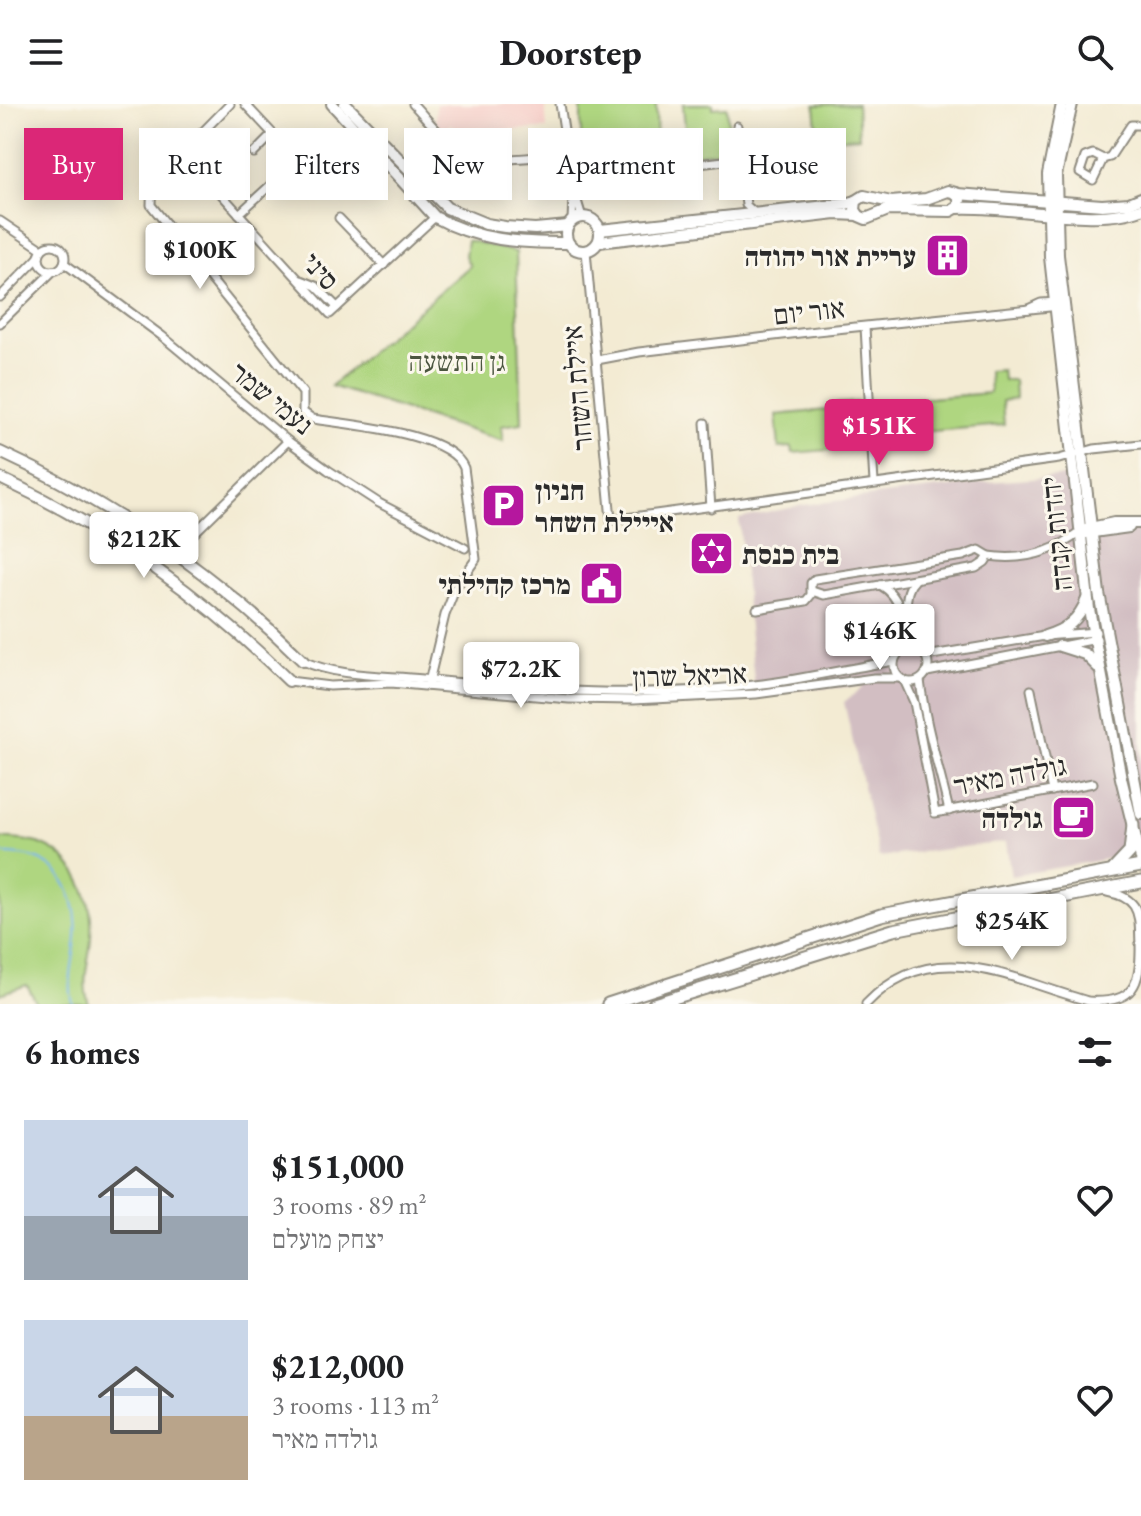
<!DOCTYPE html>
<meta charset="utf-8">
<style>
body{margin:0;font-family:"EB Garamond","Frank Ruhl Libre",serif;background:#f2f2f2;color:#202124;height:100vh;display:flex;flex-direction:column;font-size:30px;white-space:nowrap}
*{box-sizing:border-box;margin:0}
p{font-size:26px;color:#757577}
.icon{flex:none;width:44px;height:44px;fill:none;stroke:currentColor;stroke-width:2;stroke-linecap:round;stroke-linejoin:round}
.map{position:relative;height:900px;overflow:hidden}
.details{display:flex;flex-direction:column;background:#fff;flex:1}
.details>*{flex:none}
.banner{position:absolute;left:24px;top:24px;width:1094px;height:72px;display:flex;gap:16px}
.price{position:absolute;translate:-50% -68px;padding:0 18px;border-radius:8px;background:#fff;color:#222;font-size:26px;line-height:52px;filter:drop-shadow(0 2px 4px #0008)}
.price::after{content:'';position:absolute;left:50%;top:48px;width:24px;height:18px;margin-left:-12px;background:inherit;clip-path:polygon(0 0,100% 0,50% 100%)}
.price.current{background:#db2777;color:#fff}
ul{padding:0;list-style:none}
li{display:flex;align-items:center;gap:24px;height:200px;padding:0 24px}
li span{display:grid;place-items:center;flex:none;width:224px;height:160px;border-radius:0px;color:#555}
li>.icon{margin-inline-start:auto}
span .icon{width:96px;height:96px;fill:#fffc;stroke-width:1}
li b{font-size:34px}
h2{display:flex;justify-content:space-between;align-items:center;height:96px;padding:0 24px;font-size:34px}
.chip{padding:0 28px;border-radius:0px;background:#fff;box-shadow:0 4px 20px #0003;font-size:28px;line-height:72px}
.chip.current{background:#db2777;color:#fff}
header{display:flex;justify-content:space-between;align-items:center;height:104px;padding:0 24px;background:#fff;font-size:36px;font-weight:800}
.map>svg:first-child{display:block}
.built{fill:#f7d0ca}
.industrial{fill:#d2bec2}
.green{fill:#afd680;stroke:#6d8056;stroke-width:2}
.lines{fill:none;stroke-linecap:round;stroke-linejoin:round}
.stream{stroke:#7db7ee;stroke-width:2}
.street-casing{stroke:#8f8b7f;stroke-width:11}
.secondary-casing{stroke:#8f8b7f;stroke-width:14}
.primary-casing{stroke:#8f8b7f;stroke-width:15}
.street{stroke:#fff;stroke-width:7}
.secondary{stroke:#fff;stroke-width:10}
.primary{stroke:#fff;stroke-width:11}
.labels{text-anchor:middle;stroke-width:6;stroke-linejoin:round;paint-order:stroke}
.poi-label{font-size:28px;font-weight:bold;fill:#2b2b2b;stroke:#fbf7ec;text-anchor:end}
.street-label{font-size:28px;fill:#2b2b2b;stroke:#fbf7ec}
.park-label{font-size:28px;fill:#4c5640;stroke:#fbf7ec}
</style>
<header><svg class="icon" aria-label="menu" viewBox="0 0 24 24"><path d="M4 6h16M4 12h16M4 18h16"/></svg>Doorstep<svg class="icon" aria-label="search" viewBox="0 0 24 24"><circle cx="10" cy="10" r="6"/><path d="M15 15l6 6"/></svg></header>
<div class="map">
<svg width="1141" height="900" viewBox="0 0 1141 900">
<rect width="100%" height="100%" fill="#fbf7ec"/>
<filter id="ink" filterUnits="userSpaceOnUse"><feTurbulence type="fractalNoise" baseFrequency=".0125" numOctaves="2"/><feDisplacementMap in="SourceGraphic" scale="16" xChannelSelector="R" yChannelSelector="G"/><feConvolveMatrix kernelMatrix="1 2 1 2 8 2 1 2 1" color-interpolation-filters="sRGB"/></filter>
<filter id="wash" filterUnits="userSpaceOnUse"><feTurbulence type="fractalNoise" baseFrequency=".006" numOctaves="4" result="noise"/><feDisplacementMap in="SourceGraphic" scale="32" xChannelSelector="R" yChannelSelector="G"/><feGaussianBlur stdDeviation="1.8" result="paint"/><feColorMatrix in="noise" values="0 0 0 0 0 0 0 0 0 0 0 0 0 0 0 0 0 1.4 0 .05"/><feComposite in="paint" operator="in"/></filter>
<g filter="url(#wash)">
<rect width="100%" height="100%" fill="#f3ebd3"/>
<!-- built -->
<path class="built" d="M436,0H545L547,25L505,26L477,50L450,19L449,28L435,19Z"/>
<!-- industrial -->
<path class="industrial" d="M1073,372L1081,430L1141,420V749L1011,772L1006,738L879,753L844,598L865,582L755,588L739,415L804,401L868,393L987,378Z"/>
<!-- green -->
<g class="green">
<path d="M581,0H656L657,61L581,62Z"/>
<path d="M683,0H713V4L727,3L731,47L687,51Z"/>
<path d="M857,0L859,33L818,36L815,1Z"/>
<path d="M467,136L516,148L522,319L501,322L503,337L331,282L470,162L465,152Z"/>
<path d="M1002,266L1003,276H1014L1015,295L1002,297L1004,321L921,328L920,318L905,319L903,296L990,289L989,267Z"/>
<path d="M858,298L863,343L793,349L792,343L779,344L776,311L837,305V300Z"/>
<path d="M0,734C13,736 31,735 43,741C78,755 94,797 91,833C90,857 80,876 89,900H37L27,881L0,890Z"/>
</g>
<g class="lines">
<!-- stream -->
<path class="stream" d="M0,749C11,751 26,750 37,755C67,766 79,803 76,833C74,857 67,876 73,900"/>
</g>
</g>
<g filter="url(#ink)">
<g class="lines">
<defs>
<g id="street">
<path d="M245,0L273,30L254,49"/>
<path d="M413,0C429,17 447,41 467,52C485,60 545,52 566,50"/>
<path d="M560,0L573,84L582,113"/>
<path d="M737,22L746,101L756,110"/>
<path d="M183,48L230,0"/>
<path d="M1103,55L1093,50L1085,53L1080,68L1093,76L1103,55L1110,53L1131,21H1141"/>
<path d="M571,75L741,55"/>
<path d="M469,79L482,56"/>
<path d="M239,110L290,63"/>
<path d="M339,114L384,161"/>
<path d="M0,117L42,145"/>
<path d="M572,117L573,91"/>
<circle cx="52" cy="154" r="13"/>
<path d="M586,147L611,416L1059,355L1094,345L1141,340"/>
<path d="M64,159L162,232L288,337L328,366L379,399L465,444"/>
<path d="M301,176L316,182L337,203"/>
<path d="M0,193L38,154"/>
<path d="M1028,205L1041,199L1058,198"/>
<path d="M0,219L53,167"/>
<path d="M865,223L874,379"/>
<path d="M597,256L639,248L817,227L1059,202"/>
<path d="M705,319L711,404"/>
<path d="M175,448L288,337"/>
<path d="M989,452C1023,457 1053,449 1080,428"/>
<path d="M916,475C898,492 910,524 916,544"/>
<path d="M880,481C905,494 903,522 901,547"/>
<path d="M757,505L806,497L811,491V479L815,475L963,452L979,446L989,452L985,458L976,464L824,491L812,487"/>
<circle cx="911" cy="561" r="17"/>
<path d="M926,552L1045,532L1096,528"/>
<path d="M303,557C338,573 384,571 423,575C536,587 649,595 763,580C807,574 850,564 894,557"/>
<path d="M927,568L1097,535"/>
<path d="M904,576L914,598L935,709L1093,679"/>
<path d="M920,576C925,620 939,663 949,707"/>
<path d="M289,577L330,582L391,579L569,595L633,596L756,590L874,574H900"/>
<path d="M428,582L445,511L456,483L476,455L464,364C450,328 349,321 313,315L303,308V289L151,101L152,67L165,39L175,42L183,48L330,210L435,113"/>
<path d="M1031,586L1052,687"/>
<path d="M866,900C933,829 1009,875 1088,897C1134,900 1141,881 1140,840C1139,828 1141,813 1134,802C1128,793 1118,790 1107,788"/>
</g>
<g id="secondary">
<path d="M332,0L435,113C478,137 520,139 568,139"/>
<path d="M345,0L447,104L486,120L505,123L535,125L568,122"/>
<path d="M1062,0L1048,70L1050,153L1089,505L1121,674L1141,755"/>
<path d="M1072,0L1056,71L1058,151L1099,489L1141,710"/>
<path d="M948,87L956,89L960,96L958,103L951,107L888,106L866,115L859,112L855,106L856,97L864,92L891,98L926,95Z"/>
<path d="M957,90L1102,101L1129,99L1141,94"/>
<path d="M957,104C1011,101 1095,123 1141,105"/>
<circle cx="583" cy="130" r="17"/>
<path d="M600,126L846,100L856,97"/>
<path d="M599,138L836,110L858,111"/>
<path d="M0,348C113,400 214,469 303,557"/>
<path d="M0,374C108,424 204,493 289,577"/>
<path d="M1086,425L1114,419H1141"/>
<path d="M1086,429L1129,423"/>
<path d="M1045,532C1066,526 1079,516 1087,495"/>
<path d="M1060,542L1085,550L1099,564"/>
</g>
<g id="primary">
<path d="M1114,765L1130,748L1133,721"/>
<path d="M608,900L881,811L1141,762"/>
<path d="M654,900L893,826L1141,778"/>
</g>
</defs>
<!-- street casing -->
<use href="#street" class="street-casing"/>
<!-- secondary casing -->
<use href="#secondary" class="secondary-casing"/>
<!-- primary casing -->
<use href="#primary" class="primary-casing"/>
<!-- street -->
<use href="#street" class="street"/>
<!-- secondary -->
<use href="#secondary" class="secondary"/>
<!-- primary -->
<use href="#primary" class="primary"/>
</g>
</g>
<!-- icons -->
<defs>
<symbol id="building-square" viewBox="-11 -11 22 22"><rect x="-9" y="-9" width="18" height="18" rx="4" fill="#b5179e" stroke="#fbf7ec"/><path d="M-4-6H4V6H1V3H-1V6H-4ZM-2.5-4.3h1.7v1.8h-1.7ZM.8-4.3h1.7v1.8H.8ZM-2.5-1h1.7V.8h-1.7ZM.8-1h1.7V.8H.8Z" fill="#fff"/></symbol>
<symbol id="parking-square" viewBox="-11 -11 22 22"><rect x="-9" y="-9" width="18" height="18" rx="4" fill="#b5179e" stroke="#fbf7ec"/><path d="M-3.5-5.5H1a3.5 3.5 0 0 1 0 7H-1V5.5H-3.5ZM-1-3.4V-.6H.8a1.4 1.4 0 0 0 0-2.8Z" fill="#fff"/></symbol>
<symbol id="synagogue-square" viewBox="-11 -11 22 22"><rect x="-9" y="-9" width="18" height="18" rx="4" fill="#b5179e" stroke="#fbf7ec"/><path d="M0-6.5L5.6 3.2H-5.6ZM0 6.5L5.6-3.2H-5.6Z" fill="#fff"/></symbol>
<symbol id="civic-square" viewBox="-11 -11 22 22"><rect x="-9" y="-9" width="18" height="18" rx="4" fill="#b5179e" stroke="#fbf7ec"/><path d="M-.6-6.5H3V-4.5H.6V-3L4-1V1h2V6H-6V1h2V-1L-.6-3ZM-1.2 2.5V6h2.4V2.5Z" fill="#fff"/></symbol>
<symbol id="cafe-square" viewBox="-11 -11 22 22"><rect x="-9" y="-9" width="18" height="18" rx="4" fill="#b5179e" stroke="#fbf7ec"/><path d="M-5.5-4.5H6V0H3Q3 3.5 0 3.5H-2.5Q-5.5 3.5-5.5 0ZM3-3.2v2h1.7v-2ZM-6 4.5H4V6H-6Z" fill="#fff"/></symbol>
</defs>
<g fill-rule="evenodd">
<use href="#building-square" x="922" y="126" width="51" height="51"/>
<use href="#parking-square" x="478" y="376" width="51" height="51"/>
<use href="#synagogue-square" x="686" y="424" width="51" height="51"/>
<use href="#civic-square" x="576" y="454" width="51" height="51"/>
<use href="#cafe-square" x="1048" y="688" width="51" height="51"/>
</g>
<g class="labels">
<!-- poi labels -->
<g class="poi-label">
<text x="916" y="162">עריית אור יהודה</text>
<text x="535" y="396" text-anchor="start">חניון<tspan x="535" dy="32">אייילת השחר</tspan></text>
<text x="742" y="460" text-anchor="start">בית כנסת</text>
<text x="571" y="490">מרכז קהילתי</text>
<text x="1043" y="724">גולדה</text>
</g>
<!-- street labels -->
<g class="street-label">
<text transform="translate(321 167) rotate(48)" y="10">סיני</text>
<text transform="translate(809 207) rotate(-6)" y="10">אור יום</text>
<text transform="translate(577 284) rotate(-95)" y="10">איילת השחר</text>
<text transform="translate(272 294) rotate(39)" y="10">נעמי שמר</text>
<text transform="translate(1056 430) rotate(-96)" y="10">יהדות קנדה</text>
<text transform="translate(690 571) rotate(-2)" y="10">אריאל שרון</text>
<text transform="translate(1010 671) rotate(-11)" y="10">גולדה מאיר</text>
</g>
<!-- park labels -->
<g class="park-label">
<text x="457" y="267">גן התשעה</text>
</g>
</g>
</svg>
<b class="price" style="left:200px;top:187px">$100K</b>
<b class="price current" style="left:879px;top:363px">$151K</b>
<b class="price" style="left:144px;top:476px">$212K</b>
<b class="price" style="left:880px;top:568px">$146K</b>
<b class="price" style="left:521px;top:606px">$72.2K</b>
<b class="price" style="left:1012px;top:858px">$254K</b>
<div class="banner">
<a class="chip current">Buy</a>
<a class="chip">Rent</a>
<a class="chip">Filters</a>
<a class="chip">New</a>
<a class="chip">Apartment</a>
<a class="chip">House</a>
</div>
</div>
<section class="details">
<h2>6 homes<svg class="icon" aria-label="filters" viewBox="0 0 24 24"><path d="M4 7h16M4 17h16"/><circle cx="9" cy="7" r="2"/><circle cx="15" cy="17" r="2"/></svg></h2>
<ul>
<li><span style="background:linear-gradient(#c9d6e8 60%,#9aa5b1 0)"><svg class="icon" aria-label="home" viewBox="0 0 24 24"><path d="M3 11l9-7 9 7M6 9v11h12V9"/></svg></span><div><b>$151,000</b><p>3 rooms · 89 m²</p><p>יצחק מועלם</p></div><svg class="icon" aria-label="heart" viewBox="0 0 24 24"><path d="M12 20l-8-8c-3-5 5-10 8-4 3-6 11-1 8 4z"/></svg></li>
<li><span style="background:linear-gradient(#c9d6e8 60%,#b9a48a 0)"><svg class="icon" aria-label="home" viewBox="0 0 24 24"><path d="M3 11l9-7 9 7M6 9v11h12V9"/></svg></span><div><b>$212,000</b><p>3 rooms · 113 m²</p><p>גולדה מאיר</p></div><svg class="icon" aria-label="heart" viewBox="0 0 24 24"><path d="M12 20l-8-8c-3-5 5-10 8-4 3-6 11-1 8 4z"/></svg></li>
</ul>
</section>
